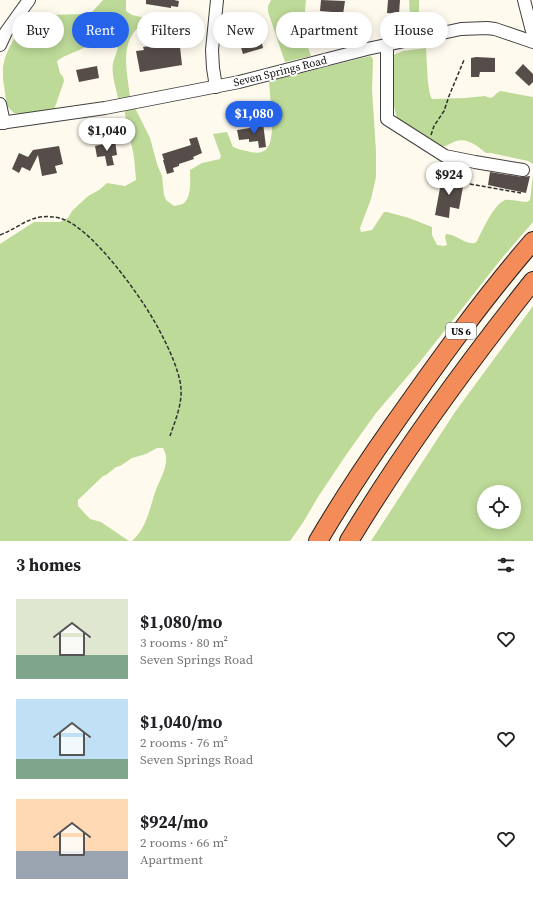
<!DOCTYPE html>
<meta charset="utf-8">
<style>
body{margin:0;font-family:"Source Serif 4",serif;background:#f2f2f2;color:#202124;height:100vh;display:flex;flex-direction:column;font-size:15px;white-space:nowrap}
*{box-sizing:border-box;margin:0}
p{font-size:13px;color:#757577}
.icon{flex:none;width:22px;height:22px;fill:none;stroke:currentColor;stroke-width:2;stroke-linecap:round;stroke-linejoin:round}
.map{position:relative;height:541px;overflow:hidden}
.details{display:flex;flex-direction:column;background:#fff;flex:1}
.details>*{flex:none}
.banner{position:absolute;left:12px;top:12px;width:509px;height:36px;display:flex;gap:8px}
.controls{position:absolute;left:477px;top:485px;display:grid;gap:8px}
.controls a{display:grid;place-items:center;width:44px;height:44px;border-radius:50%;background:#fff;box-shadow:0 2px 10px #0003;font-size:20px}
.price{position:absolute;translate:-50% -34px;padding:0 9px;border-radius:14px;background:#fff;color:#222;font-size:13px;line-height:26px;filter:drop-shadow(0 1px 2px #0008)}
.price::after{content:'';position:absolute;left:50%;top:24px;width:12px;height:9px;margin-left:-6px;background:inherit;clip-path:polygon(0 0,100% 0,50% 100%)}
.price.selected{background:#2563eb;color:#fff}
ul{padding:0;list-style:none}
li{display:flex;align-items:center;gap:12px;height:100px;padding:0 16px}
li span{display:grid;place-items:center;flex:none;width:112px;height:80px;border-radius:0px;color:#555}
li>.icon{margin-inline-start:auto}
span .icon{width:48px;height:48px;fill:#fffc;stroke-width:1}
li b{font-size:17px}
h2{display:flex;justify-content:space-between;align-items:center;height:48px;padding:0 16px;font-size:17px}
.tag{padding:0 14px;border-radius:18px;background:#fff;box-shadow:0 2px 10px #0003;font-size:14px;line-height:36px}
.tag.selected{background:#2563eb;color:#fff}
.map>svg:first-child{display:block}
.forest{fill:#bdda98;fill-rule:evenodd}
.building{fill:#564d4a}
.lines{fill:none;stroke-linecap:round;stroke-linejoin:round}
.minor-casing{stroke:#414141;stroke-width:14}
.highway-casing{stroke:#1f1f1f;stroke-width:20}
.path{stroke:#303030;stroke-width:1.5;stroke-dasharray:4 2;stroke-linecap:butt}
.minor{stroke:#fff;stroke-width:12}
.highway{stroke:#f38c58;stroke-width:18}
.labels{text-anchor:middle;stroke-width:4;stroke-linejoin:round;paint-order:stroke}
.shield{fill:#fff;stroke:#565656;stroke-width:1}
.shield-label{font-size:10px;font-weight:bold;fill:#0e0e0e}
.street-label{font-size:11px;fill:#0e0e0e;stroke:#fff}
</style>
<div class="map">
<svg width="533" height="541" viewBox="0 0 533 541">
<rect width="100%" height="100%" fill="#fffaee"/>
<!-- forest -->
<g class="forest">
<path d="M103,0H126V11L132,15L154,20C149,22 142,24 138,28C119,45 128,75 130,97L118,98C116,87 111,74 113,63C115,54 121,48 115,39L106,38L91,42L86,47L63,57L57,61L60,73L63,77L64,81L54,110L20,114L14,113L7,106L3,79V67L5,58L9,48L18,32L34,19L50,15L84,14L92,12Z"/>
<path d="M271,0H306L303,33L311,56L285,62L268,12V6Z"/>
<path d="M409,0H419V15L429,22L430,30L411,32Z"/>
<path d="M426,48C427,59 427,92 432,99L465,98L485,96L490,98L493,97L497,93L500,91L533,97V164L528,161L491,153H486C477,146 468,138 456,141C451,143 446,146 441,147L399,120C391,111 391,68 393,55L403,51Z"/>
<path d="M370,56L372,57L373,60L372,90L376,151V177L371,199L360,228L361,232L372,230L384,212H387L409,218L432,227V235L437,245L444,246L447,245L445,237L446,234C457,234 464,245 475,243L477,241C483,230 493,205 505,200C509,199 522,202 527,202L530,200L533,175V222L502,258L419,363L376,413L346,455L318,497L304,521L290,541H132C148,527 150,505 157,487C161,478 167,467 166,457C166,454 164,450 163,448H157L146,454L132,458L120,466L116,467L106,475L103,476L78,500V506L90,519L101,522L129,541H0V244L34,222H60L68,218L72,211L88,196L99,190L107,183L125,186L136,180L134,157L124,109L135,108L150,138L157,164L162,176L164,195L166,200L174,206L183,204C192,197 190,181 190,170L202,163L220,159L221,156L213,134L227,132L233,147C237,149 242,150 247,151C268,157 271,146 272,128C272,112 270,97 269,81Z"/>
<path d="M533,306V541H371L455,412ZM484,492H514V522H484Z"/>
</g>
<!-- building -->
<g class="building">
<path d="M146,0H174L179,1L178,7L171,6V8L146,4Z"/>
<path d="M321,0L345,1L342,21L332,20V12L320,11Z"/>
<path d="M388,0H400L399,14L387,13Z"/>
<path d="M260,35L263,48L243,54L239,41Z"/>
<path d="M176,39L178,47H180L182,65L140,72L136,51L144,50L143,47L156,45V43Z"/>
<path d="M476,57L495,58V72H480L479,77H471V58Z"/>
<path d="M523,64L533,74V82L529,86L515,73Z"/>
<path d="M97,66L99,78L79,82L76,70Z"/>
<path d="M263,123L266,147L259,148L258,141L249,142V139L239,140L237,130L256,127L255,124Z"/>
<path d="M197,137L202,153L193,157L194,159L179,164V166L173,168L174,172L167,174L163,160H164L162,154L191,145L189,139Z"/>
<path d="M115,140L117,155L112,156L114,165L107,166L105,156L97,157L95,146L104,144V142Z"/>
<path d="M59,146L63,164L55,166L57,173L42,176L38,155L30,171L22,167L19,173L12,169L19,153L28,157L33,150Z"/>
<path d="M490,172L522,177L530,176L526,193L488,185Z"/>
<path d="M442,177L464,181L459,209L450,207L449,218L435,215Z"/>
</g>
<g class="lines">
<defs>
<g id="minor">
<path d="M524,0L533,35"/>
<path d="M0,45L6,32L29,0"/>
<path d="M387,45V119L445,156L475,162L523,170"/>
<path d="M216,87L213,68L212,50L217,0"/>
<path d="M0,104L4,123"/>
<path d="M0,123L105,108L239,82L367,49L461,29L487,28L495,29L533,42"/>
</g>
<g id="highway">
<path d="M318,541C341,502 366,464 392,427C437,363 482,300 533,241"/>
<path d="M349,541C404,450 467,364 533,281"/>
</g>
</defs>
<!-- minor casing -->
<use href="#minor" class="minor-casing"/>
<!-- highway casing -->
<use href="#highway" class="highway-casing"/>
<!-- path -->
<g class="path">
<path d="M431,135L434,126L444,111L449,96L464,60"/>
<path d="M464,183L521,193"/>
<path d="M0,235C23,226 32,212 59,218C89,224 138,293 153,319C163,336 180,369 181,389C182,405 175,421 170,436"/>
</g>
<!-- minor -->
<use href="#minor" class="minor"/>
<!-- highway -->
<use href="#highway" class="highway"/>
</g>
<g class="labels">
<!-- shield labels -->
<rect class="shield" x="446" y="323" width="30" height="16" rx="3"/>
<g class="shield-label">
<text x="461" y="335">US 6</text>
</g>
<!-- street labels -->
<g class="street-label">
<text transform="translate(280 71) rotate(-14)" y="4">Seven Springs Road</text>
</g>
</g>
</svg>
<div class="controls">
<a><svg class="icon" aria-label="locate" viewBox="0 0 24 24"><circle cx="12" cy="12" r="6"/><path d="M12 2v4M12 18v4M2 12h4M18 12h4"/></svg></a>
</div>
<b class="price selected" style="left:254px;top:135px">$1,080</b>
<b class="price" style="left:107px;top:152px">$1,040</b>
<b class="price" style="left:449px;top:196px">$924</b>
<div class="banner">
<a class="tag">Buy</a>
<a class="tag selected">Rent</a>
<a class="tag">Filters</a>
<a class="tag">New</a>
<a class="tag">Apartment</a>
<a class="tag">House</a>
</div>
</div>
<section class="details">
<h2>3 homes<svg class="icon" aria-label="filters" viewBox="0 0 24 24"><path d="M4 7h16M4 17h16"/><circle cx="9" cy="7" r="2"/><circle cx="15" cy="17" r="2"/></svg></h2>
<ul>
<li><span style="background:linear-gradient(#dfe7d0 70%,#7fa58c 0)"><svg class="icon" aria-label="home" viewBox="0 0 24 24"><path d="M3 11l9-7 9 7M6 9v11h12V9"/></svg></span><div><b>$1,080/mo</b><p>3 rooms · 80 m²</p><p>Seven Springs Road</p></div><svg class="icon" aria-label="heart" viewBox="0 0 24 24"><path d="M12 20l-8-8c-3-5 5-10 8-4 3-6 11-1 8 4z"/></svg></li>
<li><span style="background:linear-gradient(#bfe0f5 75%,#7fa58c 0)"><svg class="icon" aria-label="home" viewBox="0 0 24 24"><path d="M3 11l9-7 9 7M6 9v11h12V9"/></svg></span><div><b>$1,040/mo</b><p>2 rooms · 76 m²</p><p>Seven Springs Road</p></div><svg class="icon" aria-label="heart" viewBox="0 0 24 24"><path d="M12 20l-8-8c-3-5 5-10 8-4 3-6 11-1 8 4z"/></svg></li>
<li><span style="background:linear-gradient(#ffd9b3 65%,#9aa5b1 0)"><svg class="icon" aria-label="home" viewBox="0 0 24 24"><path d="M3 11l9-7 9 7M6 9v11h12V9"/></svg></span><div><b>$924/mo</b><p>2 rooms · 66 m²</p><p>Apartment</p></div><svg class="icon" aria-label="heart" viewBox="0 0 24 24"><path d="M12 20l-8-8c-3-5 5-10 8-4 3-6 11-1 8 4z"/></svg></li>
</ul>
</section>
